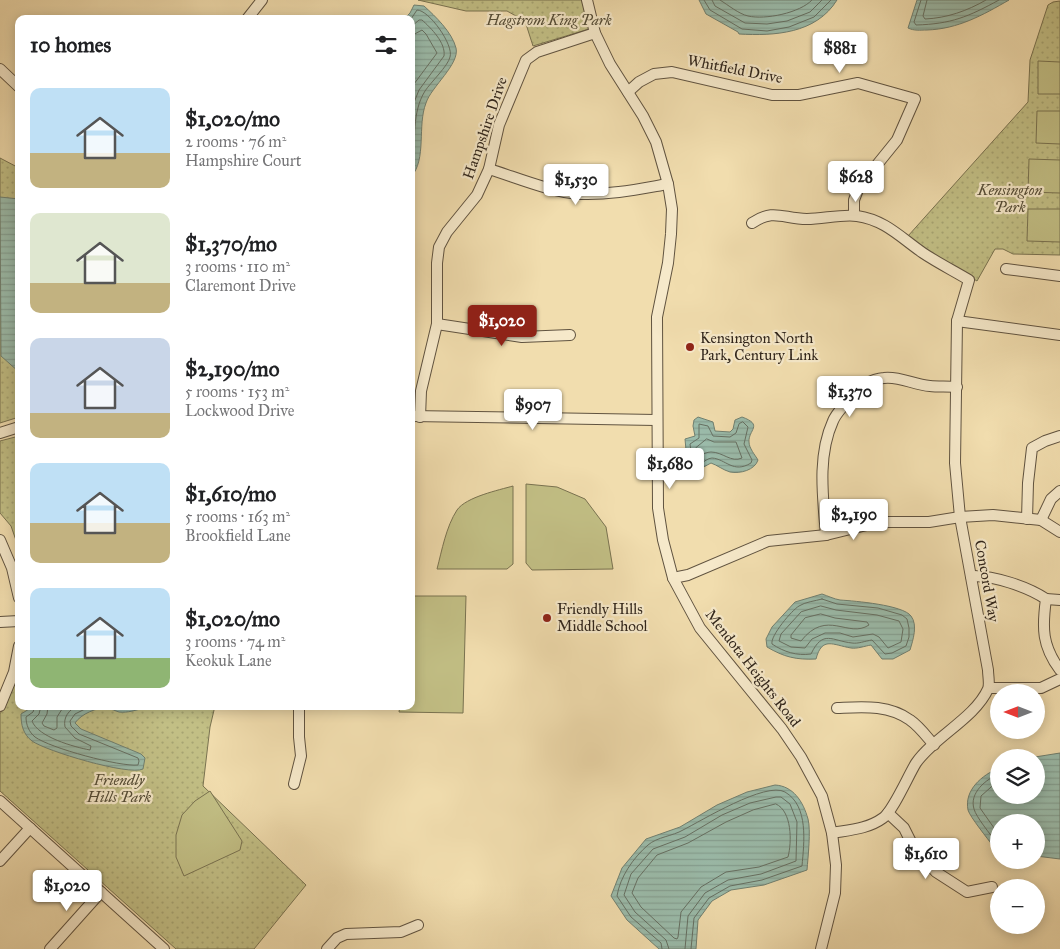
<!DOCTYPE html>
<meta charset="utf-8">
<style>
body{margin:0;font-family:"IM FELL Great Primer",serif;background:#f2f2f2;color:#202124;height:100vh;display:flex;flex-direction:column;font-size:19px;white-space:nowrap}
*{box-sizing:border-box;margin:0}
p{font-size:16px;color:#757577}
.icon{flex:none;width:28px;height:28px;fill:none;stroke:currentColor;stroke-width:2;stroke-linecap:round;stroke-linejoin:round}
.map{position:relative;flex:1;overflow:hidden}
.side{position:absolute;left:15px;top:15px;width:400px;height:695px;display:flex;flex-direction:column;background:#fff;border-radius:10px;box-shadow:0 2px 12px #0003}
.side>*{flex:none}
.needle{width:32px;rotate:270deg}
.buttons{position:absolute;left:990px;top:684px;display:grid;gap:10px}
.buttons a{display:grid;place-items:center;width:55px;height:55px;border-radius:50%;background:#fff;box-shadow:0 2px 12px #0003;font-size:25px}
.price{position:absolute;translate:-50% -42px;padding:0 11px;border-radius:5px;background:#fff;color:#222;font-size:16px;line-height:32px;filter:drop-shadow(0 1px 2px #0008)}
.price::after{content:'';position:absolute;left:50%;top:30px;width:15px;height:11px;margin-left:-8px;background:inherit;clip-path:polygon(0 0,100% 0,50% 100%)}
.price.active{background:#8f2418;color:#fff}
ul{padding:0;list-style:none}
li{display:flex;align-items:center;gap:15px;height:125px;padding:0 15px}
li span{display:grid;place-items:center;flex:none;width:140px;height:100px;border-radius:10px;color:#555}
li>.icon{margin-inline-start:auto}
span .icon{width:60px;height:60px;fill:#fffc;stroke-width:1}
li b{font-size:21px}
h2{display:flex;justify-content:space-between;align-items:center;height:60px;padding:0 15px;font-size:21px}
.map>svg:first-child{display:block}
.park{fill:url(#park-dots);stroke:#797250}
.pitch{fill:#c2bf85;stroke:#797250}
.water{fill:url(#water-rules);stroke:#708071}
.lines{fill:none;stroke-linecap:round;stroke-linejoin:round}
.shore{stroke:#667063;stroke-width:1}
.minor-casing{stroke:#605340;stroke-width:12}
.minor{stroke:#f6e9ca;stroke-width:10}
.poi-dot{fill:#8f2418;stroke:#f6e9ca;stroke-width:2}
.labels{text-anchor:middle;stroke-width:4.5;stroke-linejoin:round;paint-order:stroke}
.park-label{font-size:15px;font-style:italic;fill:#544c36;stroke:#f6e9ca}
.street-label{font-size:15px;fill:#30251b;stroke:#f6e9ca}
.poi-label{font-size:15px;fill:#30251b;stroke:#f6e9ca;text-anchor:start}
</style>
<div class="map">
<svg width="1060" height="949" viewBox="0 0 1060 949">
<defs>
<pattern id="park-dots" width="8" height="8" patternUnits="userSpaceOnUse" patternTransform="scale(1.25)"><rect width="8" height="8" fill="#c2bf85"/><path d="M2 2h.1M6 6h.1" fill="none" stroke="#a7a472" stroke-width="1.8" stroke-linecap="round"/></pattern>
<pattern id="water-rules" width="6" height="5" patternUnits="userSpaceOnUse" patternTransform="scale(1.25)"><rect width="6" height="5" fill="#9bbcab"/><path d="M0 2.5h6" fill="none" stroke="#86a193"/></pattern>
</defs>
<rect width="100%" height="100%" fill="#f1ddae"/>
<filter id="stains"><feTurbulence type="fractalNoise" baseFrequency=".004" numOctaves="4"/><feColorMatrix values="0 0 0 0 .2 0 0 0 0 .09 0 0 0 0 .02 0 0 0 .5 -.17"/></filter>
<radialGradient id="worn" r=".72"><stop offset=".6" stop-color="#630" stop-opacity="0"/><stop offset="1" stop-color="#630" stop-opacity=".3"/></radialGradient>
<!-- park -->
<g class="park">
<path d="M418,0H582L589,29L533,46L525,21L507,11H466Z"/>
<path d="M1060,1V255L1013,254L1003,249H995L977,281L930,252L908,236L1028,102L1030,60L1048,5L1053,2Z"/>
<path d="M0,158L19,168V417L0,423Z"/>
<path d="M19,436V549L11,526L0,513V441Z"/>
<path d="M19,675V706H215L210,727L203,786L306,885L254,949H176L0,791V714Z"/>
</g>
<!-- pitch -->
<g class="pitch">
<path d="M1038,61L1060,62V94H1038Z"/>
<path d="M1037,111H1060V144L1036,143Z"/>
<path d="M1029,159L1060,160V193L1028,192Z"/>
<path d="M1028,209H1060V242L1027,241Z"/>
<path d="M526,484L557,487L585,499L606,527L613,569L532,570L526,563Z"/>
<path d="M513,486V564L507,569H437C442,550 446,527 457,510C466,497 499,490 513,486Z"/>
<path d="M411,596H466L463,713L399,712L400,706H411Z"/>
<path d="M210,791L242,841L240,850L184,876L176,857V835L182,815L195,801Z"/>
</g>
<!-- water -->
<g class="water">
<path d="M699,0H837C816,34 774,36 739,34L738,32L706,14Z"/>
<path d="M917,0H1009C983,15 958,29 927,30C920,30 914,31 908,28Z"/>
<path d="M414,5L424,6C435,16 452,32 456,48C460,64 431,87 426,103C417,126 427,159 411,177V19H404L410,13Z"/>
<path d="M0,197L19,199V372L1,356Z"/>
<path d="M698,417L713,422L715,431L730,432L733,429L735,420L742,417C764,425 748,430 749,442C749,448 755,455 758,460C755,470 740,474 730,472C723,470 717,465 711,463L700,469L687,461L685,439L695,436L693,426L694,420Z"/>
<path d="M822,594C828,596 834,599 840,600C855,601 903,605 911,616C918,625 913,640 910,650L893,659H882L871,645C865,646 857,649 851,648C833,645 822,636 816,659C796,660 784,657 767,647L766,639L772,627L795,602Z"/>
<path d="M34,706H144V708C136,710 128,713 119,712C115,711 112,709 108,708C97,707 81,714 75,723L81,729L141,754L145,758L143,769C129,776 46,751 32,741C23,734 21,725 21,714Z"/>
<path d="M1060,753V859L1036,856V822H999V850L993,846C988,839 970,817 968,810C964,790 982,775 999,768V795H1036V758L1035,757Z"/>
<path d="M775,785C793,786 803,801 808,819C811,830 808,857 807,870L764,885L731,890L712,901L698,920L696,949H659L627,920L611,896L622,868L646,839L680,827L717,805L747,792Z"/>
</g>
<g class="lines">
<!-- shore -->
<g class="shore">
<path d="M704,0L710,10L742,29L767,31L789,27L814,17L831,0"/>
<path d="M712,0L715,6L745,23L767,24L787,21L810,12L822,0"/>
<path d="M720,0C728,5 739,14 748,16C765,20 800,13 812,0"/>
<path d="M921,0L914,22L916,25C951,24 968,17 999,0"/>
<path d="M927,0L923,16L925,19C947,18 967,11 986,0"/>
<path d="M411,19L417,10C429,10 454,45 450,57C448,66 431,82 425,91C412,112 415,140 414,163L411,168"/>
<path d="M411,27L419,20H422C431,28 446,43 444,56L419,90L411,110"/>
<path d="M411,36L422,30L426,34L437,53L411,88"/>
<path d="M743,422L748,427L744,444L752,460L751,463C733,474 726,459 712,458C708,458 704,462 701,463L692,458L690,444L699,438V424L708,426L713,436L730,437L736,433L739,424Z"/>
<path d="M707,439L714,442H736L742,458C731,463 723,452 711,452C707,452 703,454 700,456L697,453L696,448Z"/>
<path d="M822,599L837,604L878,608L902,615L907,619L909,628V637L906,646L892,653L885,654L872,640C865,641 858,644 852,643C832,641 823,629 811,654C797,656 784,652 772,644C770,636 792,610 799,606C805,602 815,601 822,599Z"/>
<path d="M821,606L836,610L877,615L899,621L903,629L901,642L888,648L879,637L873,634L853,637L840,633H825L812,639L805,648L791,647L779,641L781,634L801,612Z"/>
<path d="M821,614L835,618L867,622L869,625C848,639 827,608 801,641L791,638V635L805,618Z"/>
<path d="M35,706L33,712L26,717C26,725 29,732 35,737C50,748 120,767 138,765L139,761L138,758L79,734L71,726L70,721L75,714L91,706"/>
<path d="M41,706L39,714L32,721C38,737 74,747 90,750L91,746L75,738L65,727C63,717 69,710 77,706"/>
<path d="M48,706L47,714L42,723L44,726L54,730L57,728V717L64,706"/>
<path d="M999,774C986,779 969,793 974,809C976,817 991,835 996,842L999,844"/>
<path d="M999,780L981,796L980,808L999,835"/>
<path d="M776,804C792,811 792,842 788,857L759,867L726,872L701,887L681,912L678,937L677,939L674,938L641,907L632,893L638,878L657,855L688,843L726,822L753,810Z"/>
<path d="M662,949L661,943L631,917L617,896C620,877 633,858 648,845C657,837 673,836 683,830C701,821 766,781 785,792C809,806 804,843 802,866L762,880L730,886L709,898L694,918L691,949"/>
<path d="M669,949L666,940L635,912L624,895L631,874L653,849L685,837L722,815L750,803L776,797H781L790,804L797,822L796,861L761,874L728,880L705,893L688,916L685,949"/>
</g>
<defs>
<g id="minor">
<path d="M587,0L595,33L610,64L643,116L656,142L668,184L672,209L671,234L668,263L657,317L658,508L663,540L673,578L700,628L782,729L801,757L822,796L832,833L836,865L835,893L821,949"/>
<path d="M247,19L262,0"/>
<path d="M0,69L19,87"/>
<path d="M628,92L639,82L654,74L672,72L772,95H799L858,83L915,99L897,140L859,187L854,200V215"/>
<path d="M489,169C518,178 550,192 581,194C611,195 639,189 668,184"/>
<path d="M752,223C774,208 783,219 807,219C823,219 841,214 857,216C885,220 900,237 923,253C938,263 954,271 969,280L957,321L955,463L960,517L988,670C988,676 990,684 988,689C975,718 934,737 916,763C908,776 893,811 883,818C868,829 849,830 832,833"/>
<path d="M1006,269L1060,276"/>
<path d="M957,321L1060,335"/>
<path d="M437,324L522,337L570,335"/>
<path d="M411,416L656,420"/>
<path d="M420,417L421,391L437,324V263L439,247L447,232L477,195L489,169L499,125L526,60L537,52L595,33"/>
<path d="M0,433L19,427"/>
<path d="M1027,519L1028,483L1032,448L1045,441L1060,436"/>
<path d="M1041,520L1051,499L1060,491"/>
<path d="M826,535C823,498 817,456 833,421C836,413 844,406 849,399C858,388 869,379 884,378C900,376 914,385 930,386C938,387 948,386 957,387"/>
<path d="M0,540L12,568L19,598"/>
<path d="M971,576C993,575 1028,587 1046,599C1042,628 1042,646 1060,670"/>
<path d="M673,578L688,575L768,541L826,535L879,522H929L960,517L993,515L1041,520L1060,532"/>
<path d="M1046,599L1060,600"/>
<path d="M0,622L19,621"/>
<path d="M989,688H1041L1060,679"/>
<path d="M0,706L14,672L19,646"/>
<path d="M837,708C861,707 888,704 910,720C919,726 927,737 934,745"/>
<path d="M294,784L301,756L299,737V706"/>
<path d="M0,801L164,949"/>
<path d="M888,813L904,828L914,848L936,872L967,892L992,887"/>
<path d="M0,861L30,828"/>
<path d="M50,949L101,892"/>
<path d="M327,949L337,938L346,934L401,932L418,925"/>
</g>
</defs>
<!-- minor casing -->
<use href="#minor" class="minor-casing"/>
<!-- minor -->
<use href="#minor" class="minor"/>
</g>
<!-- markers -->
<g class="poi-dot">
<circle cx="690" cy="347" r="5"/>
<circle cx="547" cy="618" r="5"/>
</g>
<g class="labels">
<!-- park labels -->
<g class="park-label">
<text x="549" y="25">Hagstrom King Park</text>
<text x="1010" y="195">Kensington<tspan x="1010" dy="17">Park</tspan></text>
<text x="119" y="785">Friendly<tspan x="119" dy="17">Hills Park</tspan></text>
</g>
<!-- street labels -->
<g class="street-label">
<text transform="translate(735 69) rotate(11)" y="5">Whitfield Drive</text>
<text transform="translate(485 128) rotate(-71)" y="5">Hampshire Drive</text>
<text transform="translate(987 581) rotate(80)" y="5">Concord Way</text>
<text transform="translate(753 668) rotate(52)" y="5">Mendota Heights Road</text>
</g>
<!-- poi labels -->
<g class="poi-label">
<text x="700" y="343">Kensington North<tspan x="700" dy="17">Park, Century Link</tspan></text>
<text x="557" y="614">Friendly Hills<tspan x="557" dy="17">Middle School</tspan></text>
</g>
</g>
<rect width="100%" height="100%" filter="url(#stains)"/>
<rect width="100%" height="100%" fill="url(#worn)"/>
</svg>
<div class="buttons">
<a><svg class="needle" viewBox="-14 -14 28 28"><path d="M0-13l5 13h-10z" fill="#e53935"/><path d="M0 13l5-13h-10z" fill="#757577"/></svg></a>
<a><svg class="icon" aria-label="layers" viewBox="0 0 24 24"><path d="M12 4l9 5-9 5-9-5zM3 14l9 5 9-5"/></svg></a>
<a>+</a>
<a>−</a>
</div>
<b class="price" style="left:840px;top:74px">$881</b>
<b class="price" style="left:856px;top:203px">$628</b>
<b class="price" style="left:576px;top:206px">$1,530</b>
<b class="price active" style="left:502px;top:347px">$1,020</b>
<b class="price" style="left:850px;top:418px">$1,370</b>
<b class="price" style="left:533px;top:431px">$907</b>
<b class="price" style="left:670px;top:490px">$1,680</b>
<b class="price" style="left:854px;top:541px">$2,190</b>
<b class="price" style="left:926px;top:880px">$1,610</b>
<b class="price" style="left:67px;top:912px">$1,020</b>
<section class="side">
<h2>10 homes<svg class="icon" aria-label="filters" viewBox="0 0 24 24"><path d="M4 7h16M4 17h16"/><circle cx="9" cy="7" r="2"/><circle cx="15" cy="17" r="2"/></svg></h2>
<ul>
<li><span style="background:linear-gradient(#bfe0f5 65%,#c2b280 0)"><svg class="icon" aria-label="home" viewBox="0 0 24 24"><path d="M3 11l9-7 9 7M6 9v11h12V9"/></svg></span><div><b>$1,020/mo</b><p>2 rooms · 76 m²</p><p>Hampshire Court</p></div></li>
<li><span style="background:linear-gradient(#dfe7d0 70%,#c2b280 0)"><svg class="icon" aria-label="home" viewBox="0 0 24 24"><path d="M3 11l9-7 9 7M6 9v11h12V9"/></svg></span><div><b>$1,370/mo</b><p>3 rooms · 110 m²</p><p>Claremont Drive</p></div></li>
<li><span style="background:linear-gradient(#c9d6e8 75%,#c2b280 0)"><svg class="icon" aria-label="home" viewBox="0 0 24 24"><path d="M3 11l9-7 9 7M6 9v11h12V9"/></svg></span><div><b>$2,190/mo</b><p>5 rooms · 153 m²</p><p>Lockwood Drive</p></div></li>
<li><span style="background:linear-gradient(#bfe0f5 60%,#c2b280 0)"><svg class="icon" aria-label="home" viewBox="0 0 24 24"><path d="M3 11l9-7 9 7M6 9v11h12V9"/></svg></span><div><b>$1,610/mo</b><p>5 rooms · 163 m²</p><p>Brookfield Lane</p></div></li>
<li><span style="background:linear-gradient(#bfe0f5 70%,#8fb573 0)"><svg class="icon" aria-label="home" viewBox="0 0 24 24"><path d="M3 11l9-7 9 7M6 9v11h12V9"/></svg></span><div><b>$1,020/mo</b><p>3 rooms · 74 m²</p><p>Keokuk Lane</p></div></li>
</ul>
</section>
</div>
